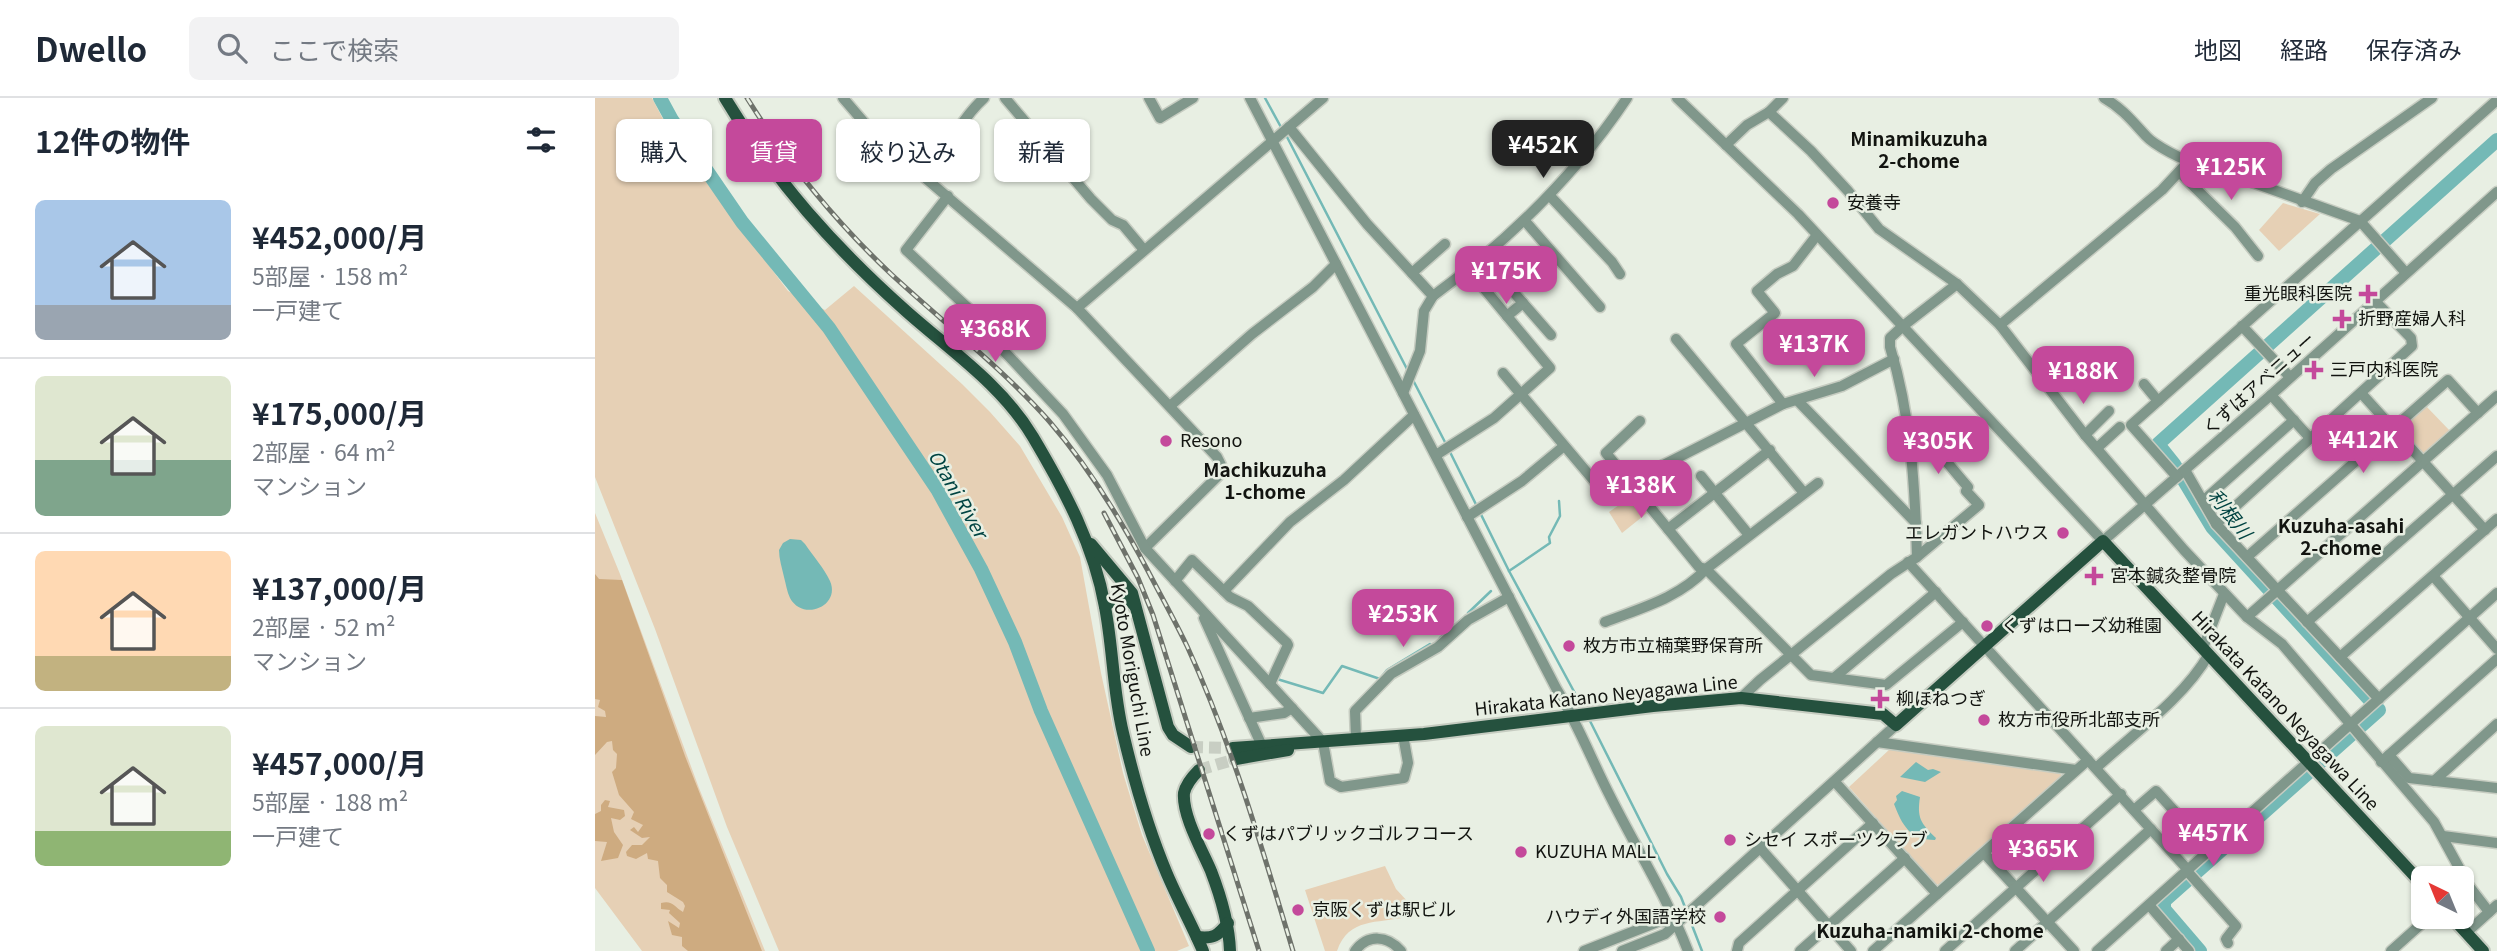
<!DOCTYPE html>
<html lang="ja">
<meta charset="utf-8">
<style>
body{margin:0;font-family:Georgia,"Noto Sans JP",serif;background:#f2f2f3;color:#1f2937;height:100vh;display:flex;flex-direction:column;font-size:26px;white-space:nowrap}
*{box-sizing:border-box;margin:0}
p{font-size:23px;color:#747a83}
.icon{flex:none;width:38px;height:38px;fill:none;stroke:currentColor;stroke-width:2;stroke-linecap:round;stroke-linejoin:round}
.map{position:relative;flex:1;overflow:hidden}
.drawer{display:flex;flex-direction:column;background:#fff;width:595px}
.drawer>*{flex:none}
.top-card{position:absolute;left:21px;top:21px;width:665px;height:63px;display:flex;gap:14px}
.needle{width:46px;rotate:317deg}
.controls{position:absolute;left:1816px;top:768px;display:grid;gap:14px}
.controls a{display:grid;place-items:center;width:63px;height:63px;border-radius:10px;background:#fff;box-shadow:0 2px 5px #0004;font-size:35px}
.price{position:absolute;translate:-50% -60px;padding:0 16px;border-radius:14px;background:#c4499b;color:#fff;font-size:23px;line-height:46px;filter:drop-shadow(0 2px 4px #0008)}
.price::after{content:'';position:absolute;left:50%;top:42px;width:21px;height:16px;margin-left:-10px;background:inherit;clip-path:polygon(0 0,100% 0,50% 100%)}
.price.current{background:#222;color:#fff}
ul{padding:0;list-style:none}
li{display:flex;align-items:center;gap:21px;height:175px;padding:0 35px}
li+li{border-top:2px solid #e0e1e3}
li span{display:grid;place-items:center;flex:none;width:196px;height:140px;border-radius:10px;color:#555}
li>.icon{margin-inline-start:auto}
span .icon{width:84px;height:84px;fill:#fffc;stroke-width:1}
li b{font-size:30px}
h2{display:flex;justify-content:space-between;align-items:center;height:84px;padding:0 35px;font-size:30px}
.pill{padding:0 24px;border-radius:10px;background:#fff;box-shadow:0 2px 5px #0004;font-size:24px;line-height:63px}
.pill.current{background:#c4499b;color:#fff}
header{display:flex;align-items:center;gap:42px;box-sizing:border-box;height:98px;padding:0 35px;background:#fff;border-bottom:2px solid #e0e1e3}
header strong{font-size:33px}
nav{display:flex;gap:38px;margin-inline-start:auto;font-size:24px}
.search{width:490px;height:63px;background:#f2f2f3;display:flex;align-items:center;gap:18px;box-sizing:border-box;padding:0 24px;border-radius:10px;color:#747a83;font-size:26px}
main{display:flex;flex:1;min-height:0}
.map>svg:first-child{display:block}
.green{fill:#e6d0b5}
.forest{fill:#ceab80}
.water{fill:#74b9b6}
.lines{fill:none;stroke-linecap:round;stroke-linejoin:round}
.stream{stroke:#74b9b6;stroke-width:2.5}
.river{stroke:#74b9b6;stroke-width:14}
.major-tunnel{stroke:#c8cec3;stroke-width:12;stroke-dasharray:12 6;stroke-linecap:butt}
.minor-casing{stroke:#c6ccc1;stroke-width:13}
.major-casing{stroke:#c6ccc1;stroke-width:16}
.minor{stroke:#80978b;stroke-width:10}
.major{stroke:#25513e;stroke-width:12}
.rail-casing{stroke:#6e726b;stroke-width:5}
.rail{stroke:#e8efe3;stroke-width:2.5;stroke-dasharray:8;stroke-linecap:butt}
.poi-dot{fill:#c4499b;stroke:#e8efe3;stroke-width:2.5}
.labels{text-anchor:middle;stroke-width:5;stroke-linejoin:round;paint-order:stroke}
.poi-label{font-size:18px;fill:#121410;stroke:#e8efe3;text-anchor:start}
.street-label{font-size:18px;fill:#121410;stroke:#e8efe3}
.neighbourhood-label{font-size:19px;font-weight:bold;fill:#121410;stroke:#e8efe3}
.water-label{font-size:19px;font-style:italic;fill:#004442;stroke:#e8efe3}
</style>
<header>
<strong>Dwello</strong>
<div class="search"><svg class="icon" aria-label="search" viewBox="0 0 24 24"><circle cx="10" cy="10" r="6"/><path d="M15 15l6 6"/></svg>ここで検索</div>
<nav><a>地図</a><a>経路</a><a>保存済み</a></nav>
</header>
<main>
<section class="drawer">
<h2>12件の物件<svg class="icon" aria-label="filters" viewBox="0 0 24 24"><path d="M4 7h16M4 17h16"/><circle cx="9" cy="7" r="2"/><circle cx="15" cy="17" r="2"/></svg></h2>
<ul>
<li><span style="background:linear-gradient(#a9c7e8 75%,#9aa5b1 0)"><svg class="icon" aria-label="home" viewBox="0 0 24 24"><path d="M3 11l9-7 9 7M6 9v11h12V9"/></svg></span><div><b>¥452,000/月</b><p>5部屋 · 158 m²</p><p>一戸建て</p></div></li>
<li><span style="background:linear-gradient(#dfe7d0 60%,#7fa58c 0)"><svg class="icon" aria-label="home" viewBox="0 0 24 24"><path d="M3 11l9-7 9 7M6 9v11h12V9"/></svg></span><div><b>¥175,000/月</b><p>2部屋 · 64 m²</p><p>マンション</p></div></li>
<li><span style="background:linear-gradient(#ffd9b3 75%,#c2b280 0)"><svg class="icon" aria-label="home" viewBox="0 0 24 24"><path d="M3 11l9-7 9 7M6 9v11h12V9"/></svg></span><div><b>¥137,000/月</b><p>2部屋 · 52 m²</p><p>マンション</p></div></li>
<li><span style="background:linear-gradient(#dfe7d0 75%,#8fb573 0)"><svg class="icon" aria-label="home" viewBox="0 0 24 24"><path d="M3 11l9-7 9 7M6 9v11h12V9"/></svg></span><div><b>¥457,000/月</b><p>5部屋 · 188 m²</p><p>一戸建て</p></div></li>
</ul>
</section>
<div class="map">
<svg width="1902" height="853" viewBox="0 0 1902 853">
<rect width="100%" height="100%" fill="#e8efe3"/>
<!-- green -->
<g class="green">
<path d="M0,0H57L69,23L109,81L193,193L230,212L259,188L367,286L395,314L425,348L467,419L485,459L506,575L528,675L547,737L594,848L582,853H184L132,729L60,531L0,379Z"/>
<path d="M1688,105L1725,116L1684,153L1664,132Z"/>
<path d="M1829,306L1856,334L1831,357H1827L1805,333V327Z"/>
<path d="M1038,388L1057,411L1027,435L1014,414L1027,405Z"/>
<path d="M0,415L25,476L104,690L170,853H47L0,790Z"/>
<path d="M1295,651L1464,671L1467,680L1346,787L1340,786L1254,689Z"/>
<path d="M790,768L801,791L814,805L811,819C782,826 754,819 742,853H730L710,792Z"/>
</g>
<!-- forest -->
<g class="forest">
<path d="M0,476L4,481L27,482L90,658L167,853H93L87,848V839L77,837L73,823L84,830L85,825L74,815L75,812L66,811V805C78,802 79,809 88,814L90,808L88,804L72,794V787L65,780L63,763L53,761L52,755L41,761L32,758L31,754L37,747H47L55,739L47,740L35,732L39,729L43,734L48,727L36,721L39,714L24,697L17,674L21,670L22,656L18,652L17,643L12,644L0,657V618L11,619L10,613L3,609L5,602L0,601Z"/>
<path d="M10,702L15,703L13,709L29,712L30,718L25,722L16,720L19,734L28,747L23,760L6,763L12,744L0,743V716L6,713V707Z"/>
</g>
<!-- water -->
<g class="water">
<path d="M195,441L206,442L210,446C218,458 229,470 235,483C246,508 208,524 195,500C192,494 191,486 189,479C187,470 184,461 184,452L188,445Z"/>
<path d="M1321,664L1333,672L1338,671L1346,674L1330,684L1305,679Z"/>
<path d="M1307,693L1325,699C1322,719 1325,725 1341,740L1340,742C1315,742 1307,727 1299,706L1302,702L1301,698Z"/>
</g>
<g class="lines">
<!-- stream -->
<g class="stream">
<path d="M670,0L687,31"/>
<path d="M691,37L813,273"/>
<path d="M818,282L852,348"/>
<path d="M855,354L914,473L989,612"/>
<path d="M914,473L955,445L954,439L965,418L964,403"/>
<path d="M873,515L896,493"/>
<path d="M845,540L866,522"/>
<path d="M683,578L682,581L728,595L747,568L785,581L792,572L835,546"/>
<path d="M994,621L1072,776L1086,799L1107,853"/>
</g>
<!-- river -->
<g class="river">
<path d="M65,0L77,22L147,124L234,230L342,391L386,471L420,544L446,613L553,853"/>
<path d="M1605,853L1569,811V803L1784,612L1617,429L1579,366L1563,346L1902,42"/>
</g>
<!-- major-tunnel -->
<g class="major-tunnel">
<path d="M596,649L638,650"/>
<path d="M604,672L641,661"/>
</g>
<defs>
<g id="minor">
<path d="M248,0L279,36L482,210L622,359L626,367L624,377L550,450"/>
<path d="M410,0L496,101L517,122L528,127L549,152"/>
<path d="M554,0L565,20L598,0"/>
<path d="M655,0L962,592C983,626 997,663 1015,698C1041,750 1072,799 1093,853"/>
<path d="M1082,0L1203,116L1508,443L1676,297L1902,94"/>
<path d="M1509,0C1527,10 1538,24 1551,38C1558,46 1591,65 1601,64L1765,123L1811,175"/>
<path d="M1174,14L1216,53L1253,93L1284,131L1362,186L1405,227L1490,337L1589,452L1652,519L1687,546L1839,724L1874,788L1894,814"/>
<path d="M694,29L772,126L838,198"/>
<path d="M1131,47L1152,27L1174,14L1188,0"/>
<path d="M1584,74L1640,129L1663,158"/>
<path d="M334,82C350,54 365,22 389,0"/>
<path d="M353,98L311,152L373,210L368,215L408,252L468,316L512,377L550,450L728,644L735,683L746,689L809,680L813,665L808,637"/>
<path d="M955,98L1017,164L1025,176"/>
<path d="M1707,104L1720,85L1736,71L1837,0"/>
<path d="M930,123L1005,209"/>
<path d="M888,159L956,237"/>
<path d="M817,175L850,146"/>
<path d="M482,210L728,0"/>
<path d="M912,218L928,205"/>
<path d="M1405,227L1567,92L1593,64"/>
<path d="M1647,228L1695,279"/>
<path d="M1081,241L1209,395"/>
<path d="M908,275L1006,391"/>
<path d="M1549,286L1563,303"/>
<path d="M808,295L825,253L829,213L838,198C913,143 980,78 1032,0"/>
<path d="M1766,295L1890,432"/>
<path d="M1676,297L1714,339"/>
<path d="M1203,303L1321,425"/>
<path d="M1188,306L1141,246L1180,215L1162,193L1182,176L1198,168L1222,137"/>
<path d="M575,308L657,236L718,189L741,166"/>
<path d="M1045,323L1011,355L1104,469L1111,471L1216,577L1291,587L1368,524"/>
<path d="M1313,332C1337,342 1356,370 1373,389L1371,393L1384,407L1322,459"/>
<path d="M1490,337L1514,313"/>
<path d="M1502,350L1525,329"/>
<path d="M841,357L899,320L955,270L873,171"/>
<path d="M1350,363L1374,340"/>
<path d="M1590,372L1621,426L1784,601"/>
<path d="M1106,378L1154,437"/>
<path d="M1582,379L1536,327L1902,2"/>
<path d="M1035,384L1188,306L1247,288L1299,261"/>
<path d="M1608,403L1699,322"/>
<path d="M872,419L927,383L969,348"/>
<path d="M1621,426L1817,248L1816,240L1780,203"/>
<path d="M1073,431L1175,352"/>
<path d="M1652,459L1853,282L1883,315"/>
<path d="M1313,464L1593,772"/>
<path d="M1839,479L1902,551"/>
<path d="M580,483L597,462L635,499L653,508L692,545L693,547L675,586"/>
<path d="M629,493L695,424L749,382L819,317"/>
<path d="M611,517L609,520L667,648"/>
<path d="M1652,519L1902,298"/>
<path d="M1010,524C1046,510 1084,500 1111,471L1223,385"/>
<path d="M1712,524L1902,358"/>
<path d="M1608,550L1629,496"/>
<path d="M1745,559L1902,421"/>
<path d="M1240,579L1341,494"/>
<path d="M1146,600L1165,582L1296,476L1322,459C1320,388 1316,317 1295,249V240L1308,228L1362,186"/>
<path d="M654,620L689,615L697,610"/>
<path d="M761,640L760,613L796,576L843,549L873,522L914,499"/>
<path d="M1282,644L1481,672"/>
<path d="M1794,657L1814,680L1902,690"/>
<path d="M1786,664L1902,561"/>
<path d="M1501,670C1538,636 1589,600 1614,556"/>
<path d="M1839,683L1902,626"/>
<path d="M1240,684L1342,796"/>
<path d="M1539,712L1561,693L1615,752"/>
<path d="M1848,738L1902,745"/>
<path d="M1165,750L1256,853"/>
<path d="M1389,755L1479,853"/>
<path d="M1592,773L1641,828L1631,841L1633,845"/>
<path d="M1554,807L1594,853"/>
<path d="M1871,835L1902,807"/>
<path d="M760,853C773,836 792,837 806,853"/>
<path d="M989,853L1065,823L1082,825"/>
<path d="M1027,853L1070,836L1301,627"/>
<path d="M1142,853L1144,845L1278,725"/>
<path d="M1205,853L1310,760"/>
<path d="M1278,853L1493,662"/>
<path d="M1350,853L1526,696"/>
<path d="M1420,853L1556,731"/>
<path d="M1502,853L1902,495"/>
<path d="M1571,853L1584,841"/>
<path d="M1796,853L1834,819"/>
</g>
<g id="major">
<path d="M130,0C180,83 239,149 311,213C356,253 407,287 438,339C470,393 499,447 510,509C518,550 518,594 528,635C539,682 553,731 572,776C583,802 597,827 608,853"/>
<path d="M496,446L537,495L573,629L578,637L596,649"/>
<path d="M510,508L522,499L534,501L540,508"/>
<path d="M638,650L829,636L1058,608L1146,600L1288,616L1301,627L1508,443L1829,788"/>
<path d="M641,661L693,652"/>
<path d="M604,672C598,678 591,686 589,695C587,717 607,752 616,773C626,799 634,825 635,853"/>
<path d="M1857,819L1888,853"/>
<path d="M602,839C618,841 623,838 633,825"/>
</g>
</defs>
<!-- minor casing -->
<use href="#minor" class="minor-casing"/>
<!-- major casing -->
<use href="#major" class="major-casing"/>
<!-- minor -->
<use href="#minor" class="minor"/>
<!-- major -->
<use href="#major" class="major"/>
<defs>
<g id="rail">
<path d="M152,0C192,64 241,124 296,176C349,225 406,269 454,323C494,369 525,420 553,473C566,498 580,523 592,548C637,646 667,750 698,853"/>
<path d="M509,415L543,480L558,517L664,853"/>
</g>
</defs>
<!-- rail casing -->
<use href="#rail" class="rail-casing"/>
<!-- rail -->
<use href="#rail" class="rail"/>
</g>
<!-- markers -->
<g class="poi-dot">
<circle cx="1238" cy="105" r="7"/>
<path d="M1769.5 185.5h7v7h7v7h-7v7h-7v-7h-7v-7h7z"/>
<path d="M1743.5 210.5h7v7h7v7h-7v7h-7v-7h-7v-7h7z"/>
<path d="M1715.5 261.5h7v7h7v7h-7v7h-7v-7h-7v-7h7z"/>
<circle cx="571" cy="343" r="7"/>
<circle cx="1468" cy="435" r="7"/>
<path d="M1495.5 467.5h7v7h7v7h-7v7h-7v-7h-7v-7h7z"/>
<circle cx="1392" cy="528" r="7"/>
<circle cx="974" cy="548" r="7"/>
<path d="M1281.5 590.5h7v7h7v7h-7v7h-7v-7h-7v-7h7z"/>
<circle cx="1389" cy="622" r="7"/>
<circle cx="614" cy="736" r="7"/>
<circle cx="1135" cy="742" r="7"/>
<circle cx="926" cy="754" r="7"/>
<circle cx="703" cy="812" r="7"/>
<circle cx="1125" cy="819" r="7"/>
</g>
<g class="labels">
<!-- poi labels -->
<g class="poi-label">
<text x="1252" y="111">安養寺</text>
<text x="1757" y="202" text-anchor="end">重光眼科医院</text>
<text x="1763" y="227">折野産婦人科</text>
<text x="1735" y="278">三戸内科医院</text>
<text x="585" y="349">Resono</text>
<text x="1454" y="441" text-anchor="end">エレガントハウス</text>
<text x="1515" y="484">宮本鍼灸整骨院</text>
<text x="1406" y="534">くずはローズ幼稚園</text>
<text x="988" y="554">枚方市立楠葉野保育所</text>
<text x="1301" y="607">柳ほねつぎ</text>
<text x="1403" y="628">枚方市役所北部支所</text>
<text x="628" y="742">くずはパブリックゴルフコース</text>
<text x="1149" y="748">シセイ スポーツクラブ</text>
<text x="940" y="760">KUZUHA MALL</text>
<text x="717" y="818">京阪くずは駅ビル</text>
<text x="1111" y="825" text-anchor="end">ハウディ外国語学校</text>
</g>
<!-- street labels -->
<g class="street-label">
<text transform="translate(1664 286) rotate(-42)" y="6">くずはアベニュー</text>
<text transform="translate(537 572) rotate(80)" y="6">Kyoto Moriguchi Line</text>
<text transform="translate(1011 598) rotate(-6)" y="6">Hirakata Katano Neyagawa Line</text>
<text transform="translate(1690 613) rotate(47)" y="6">Hirakata Katano Neyagawa Line</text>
</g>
<!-- neighbourhood labels -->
<g class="neighbourhood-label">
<text x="1324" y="48">Minamikuzuha<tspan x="1324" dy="22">2-chome</tspan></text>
<text x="670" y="379">Machikuzuha<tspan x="670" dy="22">1-chome</tspan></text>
<text x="1746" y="435">Kuzuha-asahi<tspan x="1746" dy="22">2-chome</tspan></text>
<text x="1335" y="840">Kuzuha-namiki 2-chome</text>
</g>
<!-- water labels -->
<g class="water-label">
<text transform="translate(363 396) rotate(60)" y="7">Otani River</text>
<text transform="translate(1635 416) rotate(52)" y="7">利根川</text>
</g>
</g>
</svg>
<div class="controls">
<a><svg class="needle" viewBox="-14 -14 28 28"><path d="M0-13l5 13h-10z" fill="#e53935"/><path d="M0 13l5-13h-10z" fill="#747a83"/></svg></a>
</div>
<b class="price current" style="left:948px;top:82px">¥452K</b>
<b class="price" style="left:1636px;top:104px">¥125K</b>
<b class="price" style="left:911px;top:208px">¥175K</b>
<b class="price" style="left:400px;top:266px">¥368K</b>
<b class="price" style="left:1219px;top:281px">¥137K</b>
<b class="price" style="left:1488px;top:308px">¥188K</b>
<b class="price" style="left:1768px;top:377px">¥412K</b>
<b class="price" style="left:1343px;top:378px">¥305K</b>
<b class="price" style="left:1046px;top:422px">¥138K</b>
<b class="price" style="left:808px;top:551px">¥253K</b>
<b class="price" style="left:1618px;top:770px">¥457K</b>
<b class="price" style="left:1448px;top:786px">¥365K</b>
<div class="top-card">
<a class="pill">購入</a>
<a class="pill current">賃貸</a>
<a class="pill">絞り込み</a>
<a class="pill">新着</a>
</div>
</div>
</main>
